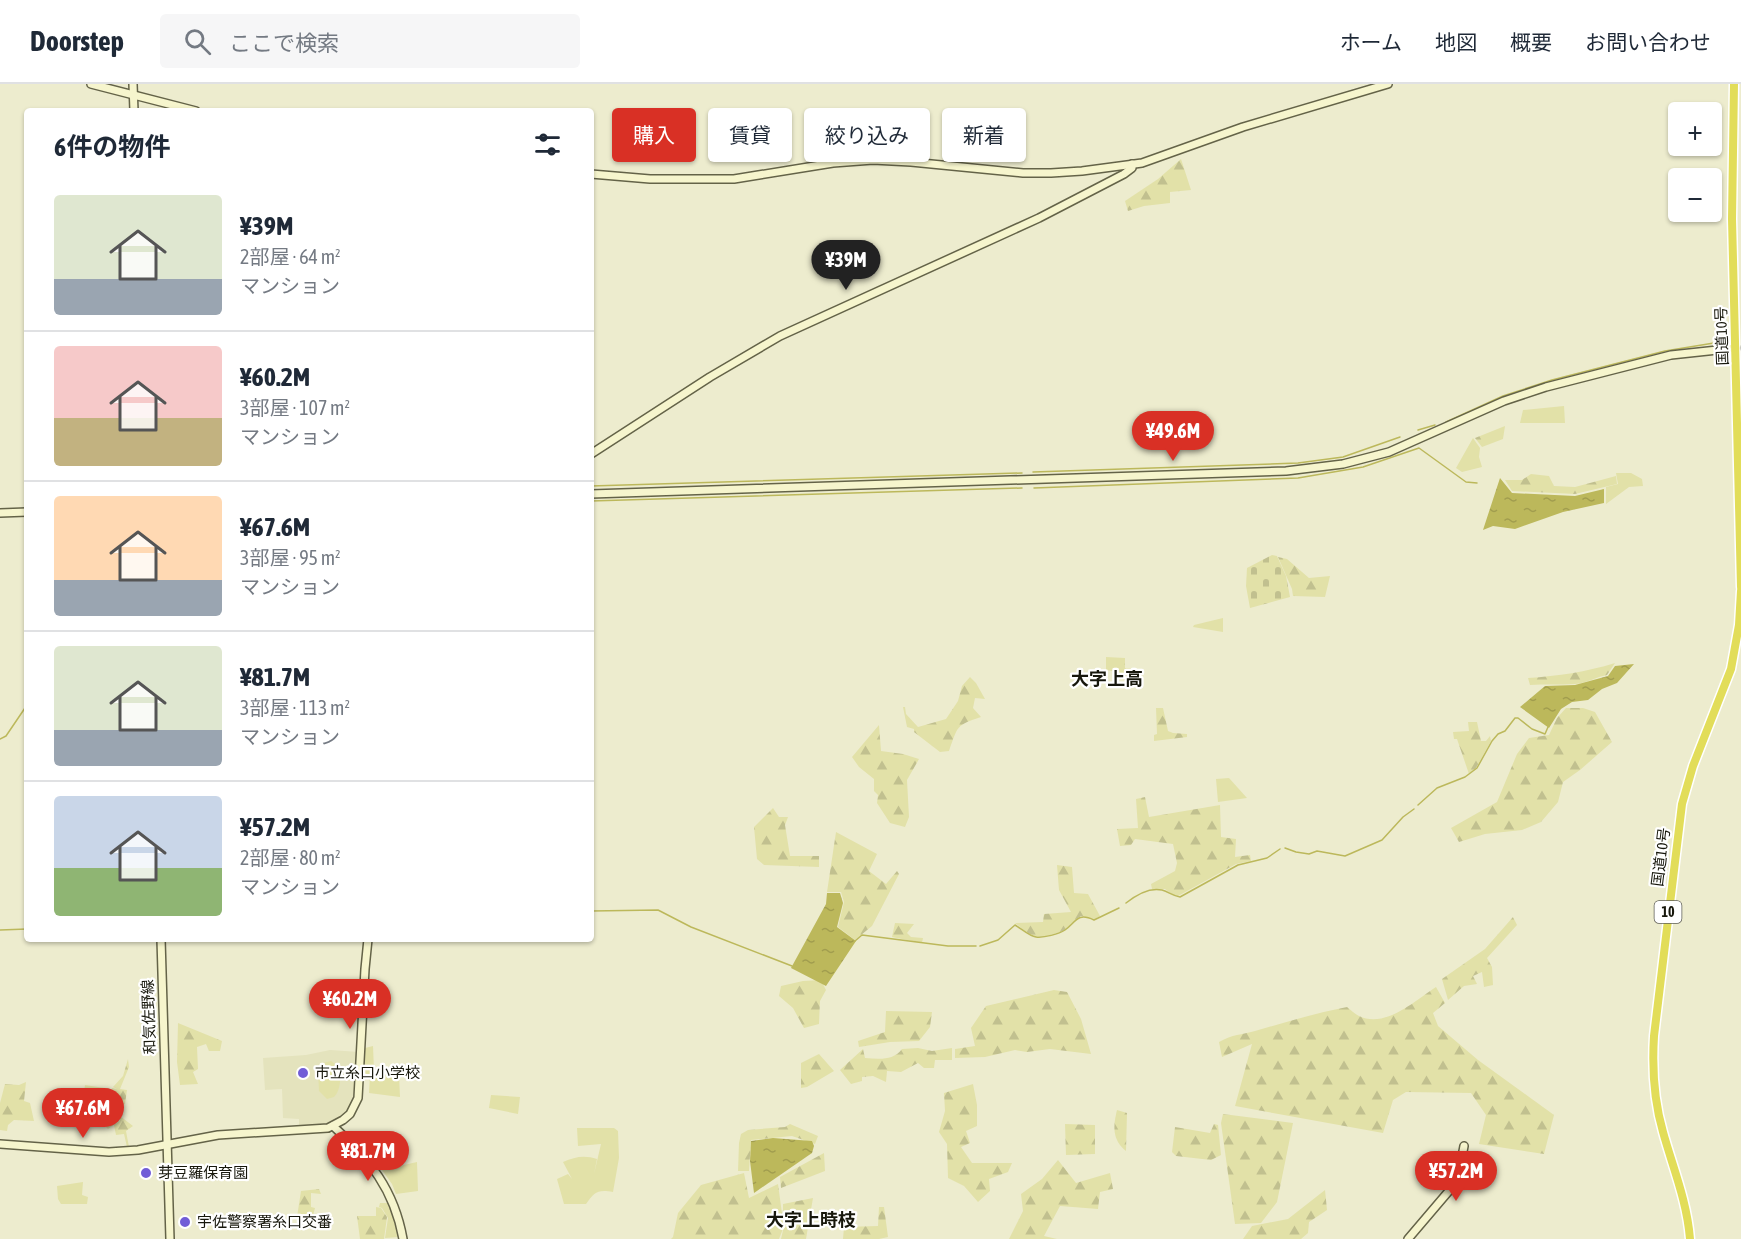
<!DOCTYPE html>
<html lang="ja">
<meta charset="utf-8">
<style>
body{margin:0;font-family:"Asap Condensed","Noto Sans JP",sans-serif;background:#f6f6f7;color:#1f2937;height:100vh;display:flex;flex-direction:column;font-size:22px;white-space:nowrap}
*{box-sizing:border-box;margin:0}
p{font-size:20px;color:#747a83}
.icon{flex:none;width:33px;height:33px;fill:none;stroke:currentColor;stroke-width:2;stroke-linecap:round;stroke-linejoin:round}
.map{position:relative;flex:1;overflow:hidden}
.side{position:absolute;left:24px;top:24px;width:570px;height:834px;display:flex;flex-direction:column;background:#fff;border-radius:6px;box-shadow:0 2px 4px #0004}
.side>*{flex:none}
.banner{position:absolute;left:612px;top:24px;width:570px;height:54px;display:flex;gap:12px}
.tools{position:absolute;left:1668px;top:18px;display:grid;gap:12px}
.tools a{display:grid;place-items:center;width:54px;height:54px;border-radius:6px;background:#fff;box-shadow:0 2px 4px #0004;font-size:30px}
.price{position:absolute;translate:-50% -51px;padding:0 14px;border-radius:21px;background:#d93025;color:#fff;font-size:20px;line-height:39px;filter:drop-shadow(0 2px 3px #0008)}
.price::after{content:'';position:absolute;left:50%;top:36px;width:18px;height:14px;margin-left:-9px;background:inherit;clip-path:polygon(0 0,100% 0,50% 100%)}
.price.selected{background:#222;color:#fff}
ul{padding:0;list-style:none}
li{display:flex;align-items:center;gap:18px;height:150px;padding:0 30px}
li+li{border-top:2px solid #e0e1e3}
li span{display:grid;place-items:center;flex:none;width:168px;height:120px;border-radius:6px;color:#555}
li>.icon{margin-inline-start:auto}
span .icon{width:72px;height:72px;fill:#fffc;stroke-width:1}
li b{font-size:26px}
h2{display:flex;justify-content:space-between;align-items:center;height:72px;padding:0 30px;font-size:26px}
.chip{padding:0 21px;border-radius:6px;background:#fff;box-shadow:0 2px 4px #0004;font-size:21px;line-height:54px}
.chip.selected{background:#d93025;color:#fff}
header{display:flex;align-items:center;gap:36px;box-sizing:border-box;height:84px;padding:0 30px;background:#fff;border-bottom:2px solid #e0e1e3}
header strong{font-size:28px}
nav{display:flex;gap:33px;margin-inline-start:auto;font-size:21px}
.search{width:420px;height:54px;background:#f6f6f7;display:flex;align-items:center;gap:15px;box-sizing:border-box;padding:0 21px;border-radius:6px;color:#747a83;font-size:22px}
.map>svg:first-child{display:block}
.built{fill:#e4e3bd}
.grass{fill:#e2e1a8}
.forest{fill:url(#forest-firs)}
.cemetery{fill:url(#cemetery-stones)}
.water{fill:url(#water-ripples)}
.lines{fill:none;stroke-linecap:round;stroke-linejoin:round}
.stream{stroke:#bcb85b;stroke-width:1.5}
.secondary-casing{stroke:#646348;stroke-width:10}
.highway-casing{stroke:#fff;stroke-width:11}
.secondary{stroke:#f6f5cd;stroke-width:7}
.highway{stroke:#e2dd59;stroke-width:8}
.poi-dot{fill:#715dd7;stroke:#fff;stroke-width:2}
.labels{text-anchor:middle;stroke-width:4.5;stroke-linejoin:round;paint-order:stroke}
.shield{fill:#fff;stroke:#5d5d55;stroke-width:1.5}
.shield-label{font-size:14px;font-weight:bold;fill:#17170c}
.street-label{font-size:15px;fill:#17170c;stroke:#fff}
.poi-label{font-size:15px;fill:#17170c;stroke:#fff;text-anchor:start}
.quarter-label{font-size:18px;font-weight:bold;fill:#17170c;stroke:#fff}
</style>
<header>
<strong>Doorstep</strong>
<div class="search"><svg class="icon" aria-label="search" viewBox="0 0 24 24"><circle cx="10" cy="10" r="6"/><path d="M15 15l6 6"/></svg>ここで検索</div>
<nav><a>ホーム</a><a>地図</a><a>概要</a><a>お問い合わせ</a></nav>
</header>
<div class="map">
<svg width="1741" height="1155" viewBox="0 0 1741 1155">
<defs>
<pattern id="forest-firs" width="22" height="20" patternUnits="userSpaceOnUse" patternTransform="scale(1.5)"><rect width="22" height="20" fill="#e2e1a8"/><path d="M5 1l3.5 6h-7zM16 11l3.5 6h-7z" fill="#c1c08f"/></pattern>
<pattern id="cemetery-stones" width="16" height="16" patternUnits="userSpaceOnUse" patternTransform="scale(1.5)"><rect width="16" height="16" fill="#e2e1a8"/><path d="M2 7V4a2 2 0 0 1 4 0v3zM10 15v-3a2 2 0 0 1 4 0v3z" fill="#c1c08f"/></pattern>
<pattern id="water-ripples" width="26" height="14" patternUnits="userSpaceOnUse" patternTransform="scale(1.5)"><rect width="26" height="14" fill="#bcb85b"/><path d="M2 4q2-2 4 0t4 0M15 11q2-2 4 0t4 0" fill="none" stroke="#a19d4e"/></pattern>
</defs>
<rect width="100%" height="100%" fill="#edecce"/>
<!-- built -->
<path class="built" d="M330,966L359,968L355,1016L343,1034L326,1042L299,1044V1035L283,1034L282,1005L265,1006L263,974L306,971Z"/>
<!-- grass -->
<g class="grass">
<path d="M1564,322L1565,339H1520L1523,326Z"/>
<path d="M1473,354L1480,364L1479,373L1482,383L1462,388L1456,384Z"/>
<path d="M1616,389H1631L1642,395L1643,402L1629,403L1606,420V403L1618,400Z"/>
<path d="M1223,534V548L1193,543L1194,541Z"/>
<path d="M1229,694L1247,714L1218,718L1216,695Z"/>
<path d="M373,962L374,987L399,990L400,1013L369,1009L370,991L364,989L365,964Z"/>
<path d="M331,977C343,984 342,1005 334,1013L327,1015L319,1007L318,986L323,979Z"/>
<path d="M85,1001L111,1005L109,1015L116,1025L119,1037L108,1045L89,1026L82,1023Z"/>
<path d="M491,1011L520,1013L518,1030L489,1024Z"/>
<path d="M577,1044H614L618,1047L619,1074L613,1108C598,1105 594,1108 586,1120H564L557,1095L568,1090L572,1095L563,1078C575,1073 584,1071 597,1075L594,1090L601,1060L578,1062Z"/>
<path d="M417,1078L418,1107L396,1110L392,1100L382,1086Z"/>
<path d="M83,1098L82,1111L88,1113L87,1120H61L58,1115L57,1102Z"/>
<path d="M380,1119H391L399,1153L385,1154L388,1134L382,1124L379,1123Z"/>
</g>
<!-- forest -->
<g class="forest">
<path d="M1181,75L1191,106L1170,108V119L1144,122L1128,127L1125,117L1158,95Z"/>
<path d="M1505,342L1503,355L1482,363L1475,354Z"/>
<path d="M1531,390L1549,392L1554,402L1575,403L1616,392L1617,400L1575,410L1512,407L1505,396H1522Z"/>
<path d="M1278,473L1287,475L1309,494L1330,492L1325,513L1293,512L1292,505Z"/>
<path d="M1106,573L1125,574V584H1136L1138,596H1118L1117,588L1106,586Z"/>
<path d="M1615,579L1607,591C1596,593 1587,599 1575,600C1560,601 1545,600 1530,601L1528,594C1558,592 1586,588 1615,579Z"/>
<path d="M970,593L976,599L985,615L975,614L973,624L981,633C956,641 958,642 949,667L940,668L914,648V645L907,643L903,623H905L906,630L918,643L946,635L958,617L962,602Z"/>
<path d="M1156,624H1163L1168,647L1173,649L1187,650V653L1154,657V651L1157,650Z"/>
<path d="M1566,624H1583L1595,628L1612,658L1580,686L1563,698L1558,718L1541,738L1522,746L1485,750L1459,758L1451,744L1497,718L1517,670L1529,654L1549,651L1557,634Z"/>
<path d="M1468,638H1477L1481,657H1486L1490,652L1491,657L1476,684L1469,690L1457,655H1454L1453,648L1469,647Z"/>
<path d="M879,641L881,667L903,670L919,675L907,696L909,733L905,743L890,739L877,719L878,711L874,707V695L859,683L852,673Z"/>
<path d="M1145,713L1149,733L1220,721L1221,753L1236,755L1235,773L1250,771L1251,777L1236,780L1178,812L1173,811L1165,805H1152L1151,800L1175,787L1177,779L1173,760L1135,755L1131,761L1120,762L1117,745L1138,744L1136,715Z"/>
<path d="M773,724L779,733H788L785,741L790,772H819V783L764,781L757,775L754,743Z"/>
<path d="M836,748L877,770L869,787L886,800L897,787L899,790L872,842L855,856L838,843L844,818L841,808H827Z"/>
<path d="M1057,781L1072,783L1074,809L1088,810L1100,832L1095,835L1081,832C1074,836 1072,839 1067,844C1064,848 1058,848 1054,850C1034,856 1030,851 1015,839L1043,838L1044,830L1071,828L1059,806Z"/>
<path d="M1513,833L1517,841L1487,874L1492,883L1493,901L1484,903L1482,888L1473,892L1477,900L1464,902L1448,916L1442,895L1485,865Z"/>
<path d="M895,839L914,840L907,849L911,853L923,854L922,859L892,853Z"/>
<path d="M821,896L826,906L820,917L819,940L804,944L793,924L779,912L781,902L803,897Z"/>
<path d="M1436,903L1445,919L1433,929L1438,942L1478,976L1554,1031L1544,1070L1479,1060L1486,1031L1471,1009L1406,1008L1393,1016L1383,1049L1235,1022L1252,960L1222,973L1219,958C1233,950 1241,951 1255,947C1286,938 1316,929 1347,923C1351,926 1355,930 1359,932C1385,945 1416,916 1436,903Z"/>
<path d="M1054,906L1067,908L1081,935L1091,970L1050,965L1027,968L1015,966L985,973L955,974V965L975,962L971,944L986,922Z"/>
<path d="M886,927L932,928L930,943L919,957L890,958L859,963L858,957L885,948Z"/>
<path d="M178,939L222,957L220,967H209L206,960L197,963L198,985L193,988L198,1000L180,1001L177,978Z"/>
<path d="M918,964L932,967L952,964V976H935L934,984H924L918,979L901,988L887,987L886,998L873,992L862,993V997L851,1000L840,986L863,965L865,974C879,975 893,977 902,965Z"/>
<path d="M819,970L834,987L807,1003L801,1004V979Z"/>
<path d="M128,975L129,983L120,1005L127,1006L125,1020L116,1023L110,1015L112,1004L117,1005L113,1003L123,992Z"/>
<path d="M26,998L24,1017L30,1019L34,1037L14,1036L8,1041L7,1047L0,1046V1019L5,1000L19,1001Z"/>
<path d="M973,1000L977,1021V1042L966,1047L970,1059L961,1063L972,1079H1012L1008,1088L989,1095L990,1107L978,1118L964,1102L948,1094L947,1060L939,1048L945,1027L944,1009Z"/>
<path d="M118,1025L120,1032L133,1042L126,1047L129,1063H127L124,1050L116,1051L114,1041L120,1037Z"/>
<path d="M1117,1026L1127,1029L1126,1067C1112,1056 1113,1042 1117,1026Z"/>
<path d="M1223,1030L1293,1039L1277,1118L1261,1139L1235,1140L1221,1039Z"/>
<path d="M790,1040L818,1052L815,1060L792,1052L751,1056L749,1087H738L739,1059L741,1050L748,1046L785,1043Z"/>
<path d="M1065,1040L1095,1041V1070L1066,1071Z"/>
<path d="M1214,1040L1218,1041L1221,1071L1211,1076L1176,1072L1172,1068L1175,1043L1210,1049Z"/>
<path d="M824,1069L825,1087L781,1104L780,1093Z"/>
<path d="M1058,1076L1076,1099L1110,1089L1113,1105L1100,1108L1098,1125L1060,1122L1044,1152L1057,1155H1009L1023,1127L1021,1110L1042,1095Z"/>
<path d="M744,1089L749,1114L778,1100L783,1137V1120L813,1114L806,1155H781L784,1142L779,1155H671L673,1153L678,1129L701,1101Z"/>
<path d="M319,1105L321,1110L311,1109V1123L315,1124L311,1139L297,1133L301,1107Z"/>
<path d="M1325,1106L1327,1126L1309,1138L1308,1149L1301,1155H1243L1252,1142L1288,1135Z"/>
<path d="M376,1123L381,1124L387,1133L384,1155H360L357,1132H376Z"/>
<path d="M879,1123H884L888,1153L879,1155H843L844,1143L878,1142Z"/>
</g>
<!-- cemetery -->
<path class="cemetery" d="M1272,471L1277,472L1286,492L1290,513L1250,524L1246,502L1247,484Z"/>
<!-- water -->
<g class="water">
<path d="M1500,394L1512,409L1575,412L1604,405V419L1563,428L1515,445L1493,442L1483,446Z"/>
<path d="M1634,580L1617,599L1602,605L1588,616L1572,618L1561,625L1549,644L1520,623L1545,602L1575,601L1608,592L1615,582Z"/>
<path d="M827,809H840L843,819L837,843L856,857L826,902L791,884L826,820Z"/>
<path d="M773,1054L812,1057L814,1062L812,1069L754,1109L750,1077L751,1057Z"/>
</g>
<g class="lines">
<!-- stream -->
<g class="stream">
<path d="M1446,338L1503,312L1552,296L1665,267L1720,258"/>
<path d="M1418,346L1435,341"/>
<path d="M1033,388L1298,379L1343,373L1400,353"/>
<path d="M591,402L1022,389"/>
<path d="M1034,404L1298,394L1363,383L1419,364L1466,398L1477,399"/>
<path d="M591,417L1022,404"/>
<path d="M0,655L6,652L27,621"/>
<path d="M1418,721L1437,704L1465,693L1477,684L1492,657L1498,650L1505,647L1515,634H1518L1532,645L1545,650L1548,643"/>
<path d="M1285,764L1296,768L1309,770L1317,767L1345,772L1382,756L1403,733L1414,725"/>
<path d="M1126,819C1136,811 1149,803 1162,806C1169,808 1173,812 1180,813L1238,781L1267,774L1280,765"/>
<path d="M591,827L658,826L691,843L792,882"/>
<path d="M0,846L27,845"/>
<path d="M855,857L862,851L948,862H976"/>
<path d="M980,862L998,856L1015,841C1022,845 1029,852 1036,853C1044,854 1059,850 1065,846C1076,838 1077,828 1094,836L1119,824"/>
</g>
<defs>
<g id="secondary">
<path d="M91,0L196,27"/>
<path d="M133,0L134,27"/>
<path d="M591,90L650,95H734L833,79L873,76L911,78L1023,89H1051L1082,87L1142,79L1243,43L1388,0"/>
<path d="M591,370L710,293L780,252L1039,134L1124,90L1132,84V80"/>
<path d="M591,410L1286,387L1343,380L1389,368L1504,317L1546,303L1671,271L1736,264"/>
<path d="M0,429L27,428"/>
<path d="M161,855L170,1155"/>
<path d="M333,1042C370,1076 394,1105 403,1155"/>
<path d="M0,1060L109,1068L138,1066L218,1051L328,1044L343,1036L350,1030L358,1014L365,885L368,855"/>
<path d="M1408,1155L1454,1101L1459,1089L1464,1062"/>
</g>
<g id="highway">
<path d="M1734,0L1732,135L1741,503"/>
<path d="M1690,1155C1687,1117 1673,1084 1663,1048C1654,1017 1652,984 1654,952L1682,720L1693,682L1731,585L1739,541L1741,507"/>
</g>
</defs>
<!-- secondary casing -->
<use href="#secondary" class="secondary-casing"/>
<!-- highway casing -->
<use href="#highway" class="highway-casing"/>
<!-- secondary -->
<use href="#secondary" class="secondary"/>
<!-- highway -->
<use href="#highway" class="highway"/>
</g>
<!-- markers -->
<g class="poi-dot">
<circle cx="303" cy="989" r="6"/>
<circle cx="146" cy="1089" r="6"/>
<circle cx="185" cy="1138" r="6"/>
</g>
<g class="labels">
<!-- shield labels -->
<rect class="shield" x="1654.5" y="817" width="27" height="22" rx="4.5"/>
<g class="shield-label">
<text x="1668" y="833">10</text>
</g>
<!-- street labels -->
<g class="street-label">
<text transform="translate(1722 252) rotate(-92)" y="5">国道10号</text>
<text transform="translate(1661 773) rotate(-83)" y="5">国道10号</text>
<text transform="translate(149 933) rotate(-92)" y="5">和気佐野線</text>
</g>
<!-- poi labels -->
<g class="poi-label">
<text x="315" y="994">市立糸口小学校</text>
<text x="158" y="1094">芽豆羅保育園</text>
<text x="197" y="1143">宇佐警察署糸口交番</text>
</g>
<!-- quarter labels -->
<g class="quarter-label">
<text x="1107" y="601">大字上高</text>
<text x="811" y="1142">大字上時枝</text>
</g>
</g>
</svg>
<div class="tools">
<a>+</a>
<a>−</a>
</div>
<b class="price selected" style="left:846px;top:207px">¥39M</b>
<b class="price" style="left:1173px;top:378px">¥49.6M</b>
<b class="price" style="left:350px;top:946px">¥60.2M</b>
<b class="price" style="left:83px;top:1055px">¥67.6M</b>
<b class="price" style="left:368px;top:1098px">¥81.7M</b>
<b class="price" style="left:1456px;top:1118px">¥57.2M</b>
<div class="banner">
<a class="chip selected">購入</a>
<a class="chip">賃貸</a>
<a class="chip">絞り込み</a>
<a class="chip">新着</a>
</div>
<section class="side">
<h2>6件の物件<svg class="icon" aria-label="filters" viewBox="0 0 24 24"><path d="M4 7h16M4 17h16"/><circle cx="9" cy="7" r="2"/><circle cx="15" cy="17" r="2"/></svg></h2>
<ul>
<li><span style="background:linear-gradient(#dfe7d0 70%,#9aa5b1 0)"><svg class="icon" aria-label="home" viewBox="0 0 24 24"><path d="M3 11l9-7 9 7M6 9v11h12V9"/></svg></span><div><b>¥39M</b><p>2部屋 · 64 m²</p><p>マンション</p></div></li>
<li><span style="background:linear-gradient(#f6c9c9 60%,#c2b280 0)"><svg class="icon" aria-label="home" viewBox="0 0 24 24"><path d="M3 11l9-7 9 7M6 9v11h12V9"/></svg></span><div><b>¥60.2M</b><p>3部屋 · 107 m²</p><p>マンション</p></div></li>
<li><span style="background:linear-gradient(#ffd9b3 70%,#9aa5b1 0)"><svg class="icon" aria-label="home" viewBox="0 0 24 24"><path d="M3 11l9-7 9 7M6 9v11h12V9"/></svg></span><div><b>¥67.6M</b><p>3部屋 · 95 m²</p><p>マンション</p></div></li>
<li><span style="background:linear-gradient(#dfe7d0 70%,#9aa5b1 0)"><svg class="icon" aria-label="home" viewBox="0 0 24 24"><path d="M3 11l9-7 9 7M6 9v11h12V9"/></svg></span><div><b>¥81.7M</b><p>3部屋 · 113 m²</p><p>マンション</p></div></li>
<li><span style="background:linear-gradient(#c9d6e8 60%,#8fb573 0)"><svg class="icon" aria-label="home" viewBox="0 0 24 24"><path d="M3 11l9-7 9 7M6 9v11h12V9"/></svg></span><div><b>¥57.2M</b><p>2部屋 · 80 m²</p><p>マンション</p></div></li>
</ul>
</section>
</div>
